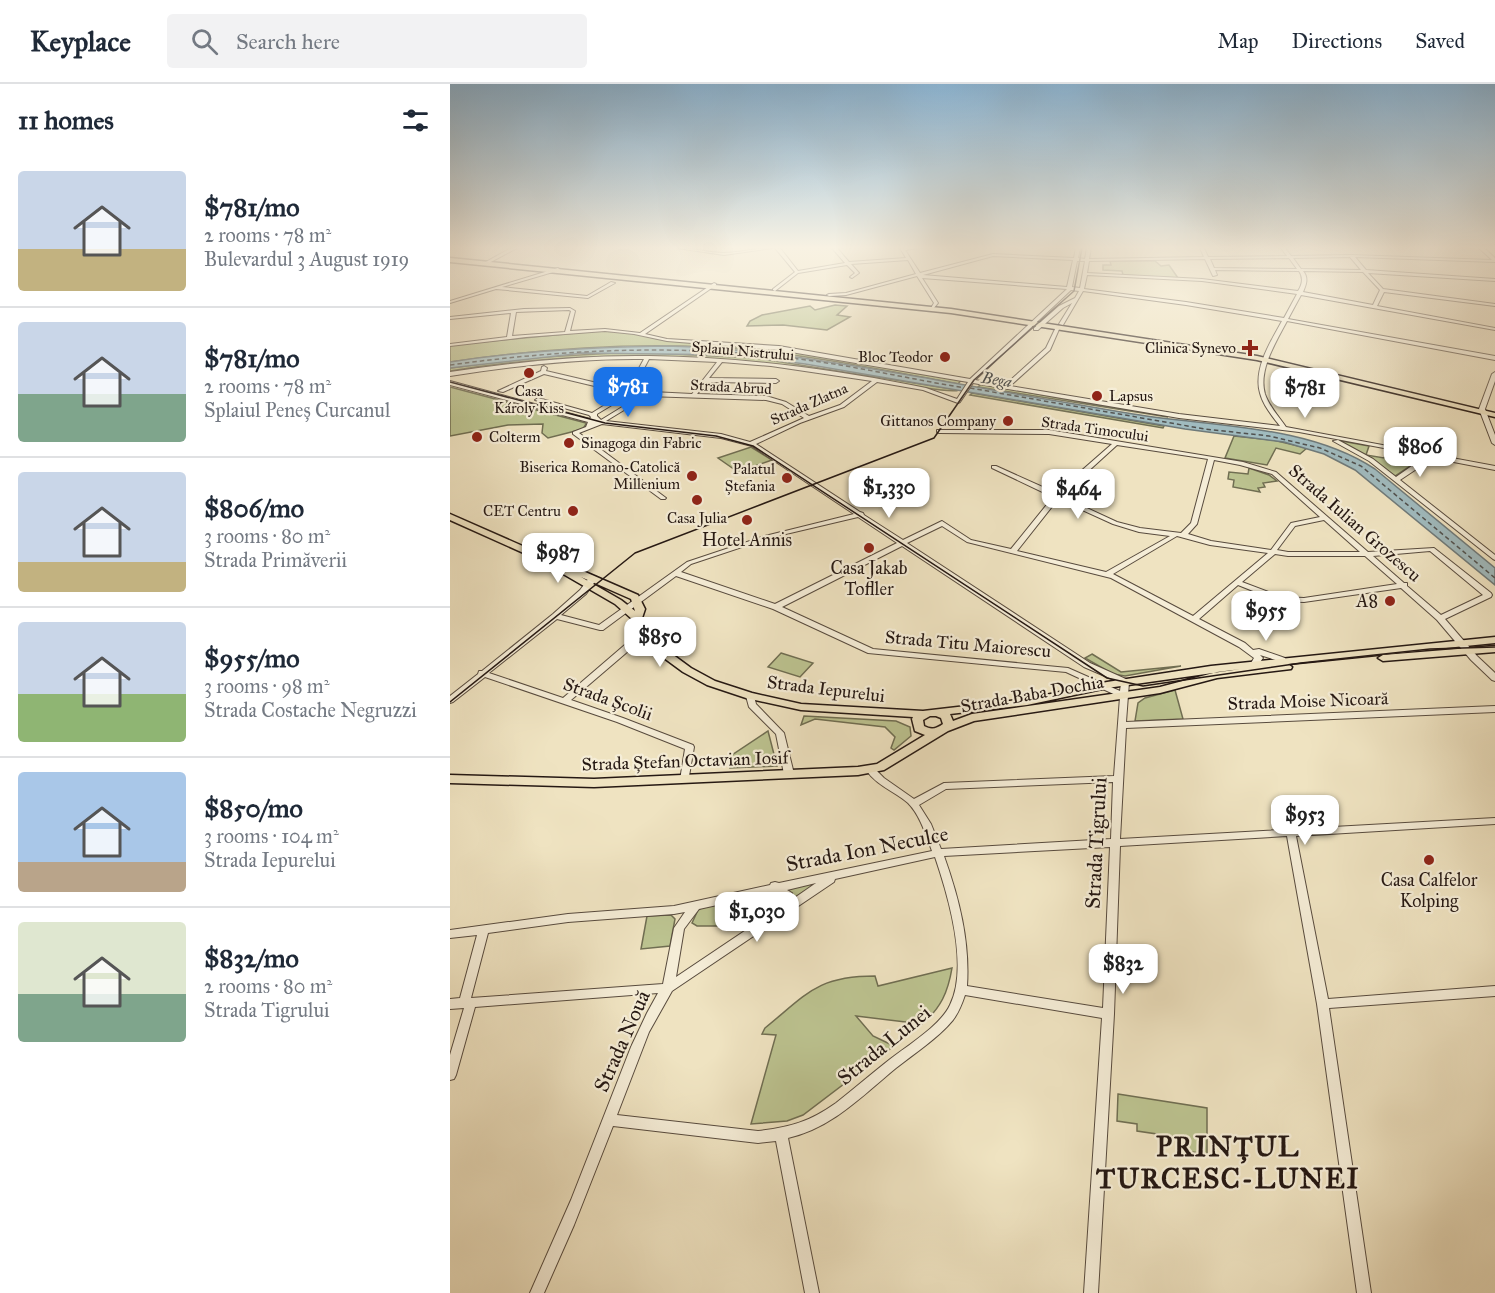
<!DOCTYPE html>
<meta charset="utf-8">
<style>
body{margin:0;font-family:"IM FELL Great Primer",serif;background:#f2f2f3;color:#1f2937;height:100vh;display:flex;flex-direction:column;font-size:22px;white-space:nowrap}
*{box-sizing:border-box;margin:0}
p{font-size:20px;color:#747a83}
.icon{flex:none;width:33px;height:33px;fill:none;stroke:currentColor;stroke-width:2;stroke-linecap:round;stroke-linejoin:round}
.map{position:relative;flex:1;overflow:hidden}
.sheet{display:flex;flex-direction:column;background:#fff;width:450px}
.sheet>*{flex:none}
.price{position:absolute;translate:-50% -51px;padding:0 14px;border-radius:12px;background:#fff;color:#222;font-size:20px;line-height:39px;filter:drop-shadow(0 2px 3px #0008)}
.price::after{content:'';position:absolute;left:50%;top:36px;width:18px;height:14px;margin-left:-9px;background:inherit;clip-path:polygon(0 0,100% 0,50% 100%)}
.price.active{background:#1a73e8;color:#fff}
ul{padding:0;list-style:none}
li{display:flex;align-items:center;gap:18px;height:150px;padding:0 18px}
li+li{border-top:2px solid #e0e1e3}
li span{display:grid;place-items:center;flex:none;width:168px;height:120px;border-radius:6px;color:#555}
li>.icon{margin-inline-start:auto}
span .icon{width:72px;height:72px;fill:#fffc;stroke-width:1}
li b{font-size:26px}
h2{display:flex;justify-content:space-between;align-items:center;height:72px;padding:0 18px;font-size:26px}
header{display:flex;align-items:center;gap:36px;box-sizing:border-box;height:84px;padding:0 30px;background:#fff;border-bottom:2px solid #e0e1e3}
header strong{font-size:28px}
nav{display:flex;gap:33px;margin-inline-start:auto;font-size:21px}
.search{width:420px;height:54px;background:#f2f2f3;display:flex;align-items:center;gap:15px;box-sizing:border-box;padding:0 21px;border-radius:6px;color:#747a83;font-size:22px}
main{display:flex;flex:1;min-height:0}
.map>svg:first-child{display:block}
.green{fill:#bcc390;stroke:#706e52;stroke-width:1.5}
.water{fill:#a0bbbf;stroke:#6f7a7a;stroke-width:1.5}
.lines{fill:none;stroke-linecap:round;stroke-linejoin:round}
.ferry{stroke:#50514f;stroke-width:1.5;stroke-dasharray:4.5 3;stroke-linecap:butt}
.minor-casing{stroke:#584b3e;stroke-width:2}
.major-casing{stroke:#251813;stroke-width:3}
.minor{fill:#f5edd7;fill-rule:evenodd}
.major{fill:#efe3c1;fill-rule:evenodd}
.tram{stroke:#251813;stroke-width:1.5}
.poi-dot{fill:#8f2418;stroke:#f5edd7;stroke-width:2}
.labels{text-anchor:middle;stroke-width:4.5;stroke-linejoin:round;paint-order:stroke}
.far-poi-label{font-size:15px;fill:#251813;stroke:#f5edd7;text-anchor:end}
.far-street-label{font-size:15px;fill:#251813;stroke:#f5edd7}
.far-water-label{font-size:16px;font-style:italic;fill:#50514f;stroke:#f5edd7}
.street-label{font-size:18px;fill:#251813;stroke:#f5edd7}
.poi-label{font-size:18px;fill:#251813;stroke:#f5edd7}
.near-street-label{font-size:21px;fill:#251813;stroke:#f5edd7}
.near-district-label{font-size:28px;font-weight:bold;letter-spacing:1.5px;fill:#251813;stroke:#f5edd7}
</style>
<header>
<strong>Keyplace</strong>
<div class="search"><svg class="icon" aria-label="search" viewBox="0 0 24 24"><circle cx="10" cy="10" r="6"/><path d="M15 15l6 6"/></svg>Search here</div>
<nav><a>Map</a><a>Directions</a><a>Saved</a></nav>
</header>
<main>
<section class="sheet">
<h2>11 homes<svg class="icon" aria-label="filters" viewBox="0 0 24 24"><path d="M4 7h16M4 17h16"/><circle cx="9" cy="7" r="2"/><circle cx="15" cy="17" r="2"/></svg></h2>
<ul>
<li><span style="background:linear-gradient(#c9d6e8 65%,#c2b280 0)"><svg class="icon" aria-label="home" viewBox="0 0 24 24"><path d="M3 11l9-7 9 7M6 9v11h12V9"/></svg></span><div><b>$781/mo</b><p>2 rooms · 78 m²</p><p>Bulevardul 3 August 1919</p></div></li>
<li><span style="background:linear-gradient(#c9d6e8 60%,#7fa58c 0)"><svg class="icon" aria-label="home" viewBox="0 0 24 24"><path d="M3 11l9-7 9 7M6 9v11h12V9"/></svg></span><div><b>$781/mo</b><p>2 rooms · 78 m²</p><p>Splaiul Peneș Curcanul</p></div></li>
<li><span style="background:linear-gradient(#c9d6e8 75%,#c2b280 0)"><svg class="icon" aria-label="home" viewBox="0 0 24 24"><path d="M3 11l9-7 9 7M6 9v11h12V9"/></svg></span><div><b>$806/mo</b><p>3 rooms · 80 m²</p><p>Strada Primăverii</p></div></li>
<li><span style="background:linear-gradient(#c9d6e8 60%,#8fb573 0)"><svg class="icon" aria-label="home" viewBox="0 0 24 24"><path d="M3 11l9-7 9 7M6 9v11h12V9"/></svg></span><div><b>$955/mo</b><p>3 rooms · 98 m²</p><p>Strada Costache Negruzzi</p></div></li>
<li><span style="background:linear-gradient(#a9c7e8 75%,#b9a48a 0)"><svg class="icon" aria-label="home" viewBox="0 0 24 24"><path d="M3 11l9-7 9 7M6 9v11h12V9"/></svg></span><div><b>$850/mo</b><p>3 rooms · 104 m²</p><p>Strada Iepurelui</p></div></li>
<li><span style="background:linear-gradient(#dfe7d0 60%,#7fa58c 0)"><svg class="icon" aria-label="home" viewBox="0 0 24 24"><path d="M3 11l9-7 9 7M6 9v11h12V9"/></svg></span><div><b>$832/mo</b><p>2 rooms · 80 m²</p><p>Strada Tigrului</p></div></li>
</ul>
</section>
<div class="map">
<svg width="1045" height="1209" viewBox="0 0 1045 1209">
<rect width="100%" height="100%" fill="#efe3c1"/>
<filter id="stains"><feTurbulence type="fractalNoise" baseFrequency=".00333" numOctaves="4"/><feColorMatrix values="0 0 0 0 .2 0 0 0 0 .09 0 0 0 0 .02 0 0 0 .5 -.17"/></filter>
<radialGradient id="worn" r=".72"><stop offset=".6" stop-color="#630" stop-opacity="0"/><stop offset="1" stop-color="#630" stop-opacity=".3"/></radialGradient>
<!-- green -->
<g class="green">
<path d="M660,177H705L711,182L719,181L728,194L673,191L672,187L653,186V181H661Z"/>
<path d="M385,221L397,222L387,231L400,233L377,246L333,241L297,242L300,237L312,231L360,222L365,226Z"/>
<path d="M147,247L180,248L208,255L294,260L513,294L508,300C442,288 376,274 310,267C207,256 102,263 0,278V261Z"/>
<path d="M182,268L305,274L509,306C498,311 424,294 407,291C266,269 141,264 0,287V284L77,274Z"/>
<path d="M531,300L718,333L528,303Z"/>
<path d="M0,303L136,339V340L133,345L98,354L92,349L93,340L58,341L0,352Z"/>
<path d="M522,309L714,342L713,344L520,311Z"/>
<path d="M784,352L823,356L857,364L850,370L826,364L817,381L775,374Z"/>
<path d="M886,356L919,362L916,371L934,374L938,367L972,374L945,392L915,371Z"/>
<path d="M301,363L322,376L288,388L268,374Z"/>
<path d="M799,384L819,391L827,397L813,399L815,403L808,404L810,408L783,403L784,396L778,395L779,388L798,390Z"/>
<path d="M331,569L363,579L350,593L318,583Z"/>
<path d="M642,570L671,588L731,582L675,592L663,590L635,574Z"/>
<path d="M725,606L733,635L685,637L688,619L695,614Z"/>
<path d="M354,632L446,637L460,643L461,652L444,666L441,664L445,653L435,643L365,635L351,641Z"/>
<path d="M318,647L327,682L280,684L282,671Z"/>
<path d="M364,798L365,801L298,842H247L242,839L248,826L257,821Z"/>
<path d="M221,831L225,835L220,862L191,865L197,832Z"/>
<path d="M502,884C498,908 491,924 472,940L406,932L423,952L444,962L353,1031L337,1037L301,1040L326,951L312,950L315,944C357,910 367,892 425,892L428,902Z"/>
<path d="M668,1010L757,1024V1070L734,1067V1054L687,1047V1040L667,1037Z"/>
</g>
<!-- water -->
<path class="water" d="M215,262C304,264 390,279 477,294C546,307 614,318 683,330C762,343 857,340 925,385L1045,484V501L905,386L874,370L834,358L735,345L355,280L285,271L133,269L0,284V278C71,267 143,263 215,262Z"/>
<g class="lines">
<!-- ferry -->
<g class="ferry">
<path d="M0,281C116,265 232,260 349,275C405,282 460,295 515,304"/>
<path d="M520,304L755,345L819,352L870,364L911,382L1045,494"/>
</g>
<defs>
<g id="minor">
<path d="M61,164H67L37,180L34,179Z"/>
<path d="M227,164C243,164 259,169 274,169C290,169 306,164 322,164L274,171Z"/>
<path d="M325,164H330L348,187L395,179L382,164H387L399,178L456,174L450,164H470L455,166L470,189L543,170L624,174L626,164H630L628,174L635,175L637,164H641L639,175L754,173L750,164H754L758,173L837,172L831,164H835L841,172L901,171L1042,176L1029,164H1034L1045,174V178L905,173L916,186L1045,195V197L918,189L933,205L1045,220V222L934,208L927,222L1045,244V246L851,211L838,235L1045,272V276L837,237C826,258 808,286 815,310C819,322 829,333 836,343L1045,382V386L983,374L950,396L1045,471V476L1043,475L919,377L883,357L888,356L923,375L946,393L976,372L849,348L729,334L523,299L510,318L508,319L473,306L427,298L394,323L350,339L306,360L410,428L413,429L414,431L453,456L492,437L521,456L561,465L603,413L542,384V382H546L606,409L662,360L599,350L489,349L487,348V346H599L793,378L826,388L918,468L984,464L1041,509L1042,511L1041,513L995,535L1027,572L1045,589V597L1042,596L1021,576L987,536L951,504L854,518L828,517L788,501L749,535L795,559L803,566L809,565L835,574L836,576L832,578L810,571L813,574L808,581H805L801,579L804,574L789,563L661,494L517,458L492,442L457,459L640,579L678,596L679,598L676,638L1045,622V628L676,644L670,755L1045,734V740L846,752L878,915L1045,902V912L879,924L921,1209H907L867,920L837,752L670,762L664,930L648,1209H634L652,934L515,911C512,920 509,928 503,936C487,955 465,969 446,984C412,1012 382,1044 338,1054L369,1209H355L326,1057L308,1059L163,1042L124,1141L94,1209H80L121,1116L181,963L197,929L208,909L25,923L6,991L4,995L0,996V971L14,924L0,925V915L10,914L27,851L0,854V846L118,830L224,822L320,801L321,799L325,798L329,799L482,767C476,751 470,731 458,719C444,707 427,702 416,686L418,684H424L434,694L464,715L494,699L664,692L670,613L616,588L418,569L323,525L226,492L153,546H150L107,535L39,589L113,614L191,547H197L198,549L197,551L121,616L173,634L243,661L244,663L238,698H232L230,696L235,665L167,638L35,593L3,618L0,619V612L28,590L29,587H32L103,530L130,506L139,494H145L146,496L136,510L111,531L149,541L237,478L315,452L404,430L302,362L271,354L152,340L129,349L216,414L215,415H211L123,350V348L136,343L138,338L0,301V297L140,335L141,333L139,331L85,316L88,314L142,329L174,309L94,290L53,308L48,307L91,287L92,283L94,282L97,284L96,287L177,306L194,275C129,274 64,282 0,292V288C66,278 133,271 199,272C287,273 375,284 461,301L476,304L507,315L518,298L329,266L217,257L184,250L155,247L76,253L0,262V260L57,253L61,229L0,235V233L74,225L120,224L125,227L120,247L155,245L190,249L264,199L266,200V201L195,250L217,255L329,262L520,295L617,205L472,194L488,219L483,225L481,224L484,219L467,192L396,211L379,212L377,211L379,210L396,209L466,190L458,176L401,180L409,189L402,194L400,193L405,189L397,181L348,189L325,207L323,206V205L345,188ZM543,172L623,176L617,203L473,191ZM900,173L911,186L851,185L843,174ZM839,174L847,185L764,184L760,175ZM755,175L763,192L767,191L765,186L849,187C854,194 852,201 848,207L752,195L637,189L639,177ZM627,177H635L630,204L622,203ZM853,187L913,188L930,206L923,221L853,208C856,201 859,194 853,187ZM637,191L752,197L847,210L834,234L736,218L634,205ZM621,206L629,207L625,214L609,222L584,244V246H588L613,224L622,219L609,240L613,241L633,207L736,221L832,237C821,257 803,285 810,309C813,321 822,332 830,342L729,330L560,302L600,266L610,243L608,242L606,243L596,264L555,301L525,296ZM119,226L121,227L115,248L62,252L66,228ZM199,275L267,278L242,310L182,307ZM272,278L321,282L422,297L390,321L359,332L336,318L316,312L247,310L257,298L326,299L329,297L326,295L259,294ZM180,310L190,312L151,336L147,332V330ZM197,312L316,316L332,320L354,334L300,358L271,350L156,337ZM667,361L758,375L741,439L731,449L690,444L667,438L611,412ZM764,376L790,381L822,390L870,433L841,439L821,466L761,457L738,450L747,440ZM608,415L663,440L689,448L720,452L656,488L567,467ZM408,433L447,459L325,520L231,488L241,480L319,454ZM874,436L910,468H838L827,466L845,442ZM727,452L760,461L818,469L743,532L663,490ZM452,462L634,583L671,599L670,607L618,584L423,565L332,523ZM980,467L1033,511L991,531L957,502V499H954L923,472ZM825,470L838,472H915L947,500L854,514L832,513L792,498ZM663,698L661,755L491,765L481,740L469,721L496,705ZM660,763L653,924L517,902C520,857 509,814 494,772ZM485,773C498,811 519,883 500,921C491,941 457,962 439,976C421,990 404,1005 386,1019C359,1038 341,1043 308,1047L167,1031L199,948L222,907L384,798L385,795ZM366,799L343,815L342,809L337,806ZM326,808L333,814L332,822L226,893L234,845L249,825ZM235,828L224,844L213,900L21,914L38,849L118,838L224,830Z"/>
<path d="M108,184L110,186L52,203L137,212L161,198L165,199L138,214L46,205L0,219V217Z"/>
<path d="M1045,288V297L1035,325L1045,351V361L1042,359L1029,325L1042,290Z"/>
<path d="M300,609L304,612L306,620L334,649L344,690L342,692H336L334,690L326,650L299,623L296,612Z"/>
</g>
<g id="major">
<path d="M0,174L501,225L807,272L1045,329V333L807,276L501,229L0,178Z"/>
<path d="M0,430L93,471L112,482L119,481L188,511L195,525L192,534L207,559L241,584L265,597L302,609L351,620L473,627L577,615L657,598L761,582L1045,553V559L838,580L842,583L841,585L767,594L710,609L524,637L498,647L434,686L408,691L144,703L0,699V691L144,695L408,683L427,680L475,651L465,647L462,635L463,633L351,626L296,614L257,601L233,588L199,563L183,536L165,520L89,476L0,436ZM131,493L181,515L185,527L171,516ZM791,585L767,588L710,603L522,630L503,637L500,630L577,621L657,604ZM480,632H486L491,634L493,640C486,645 481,646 474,642L473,636Z"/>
<path d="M1045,562V568L933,577L928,574L933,571Z"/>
</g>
</defs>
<!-- minor casing -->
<use href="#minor" class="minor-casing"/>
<!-- major casing -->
<use href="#major" class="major-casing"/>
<!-- minor -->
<use href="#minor" class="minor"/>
<!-- major -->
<use href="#major" class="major"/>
<!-- tram -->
<g class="tram">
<path d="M0,298L155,339L266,352L303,362L657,594L693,602L851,579L980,565L1045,563"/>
<path d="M0,618L185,469L484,354L524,296L624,207L632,164"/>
</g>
</g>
<!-- sky -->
<linearGradient id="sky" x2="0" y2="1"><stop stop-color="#8bb7d8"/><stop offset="0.49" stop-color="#f8f2e3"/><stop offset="1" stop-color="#f8f2e3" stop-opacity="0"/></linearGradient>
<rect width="1045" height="334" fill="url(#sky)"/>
<!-- markers -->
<g class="poi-dot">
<path d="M797 255h6v6h6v6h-6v6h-6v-6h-6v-6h6z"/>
<circle cx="495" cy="273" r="6"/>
<circle cx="79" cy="289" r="6"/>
<circle cx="647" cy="312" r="6"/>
<circle cx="558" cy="337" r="6"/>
<circle cx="27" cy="353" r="6"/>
<circle cx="119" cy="359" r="6"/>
<circle cx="242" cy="392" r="6"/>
<circle cx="337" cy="394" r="6"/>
<circle cx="247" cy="416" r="6"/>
<circle cx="123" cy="427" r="6"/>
<circle cx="297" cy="436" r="6"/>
<circle cx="419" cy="464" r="6"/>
<circle cx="940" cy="517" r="6"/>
<circle cx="979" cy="776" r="6"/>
</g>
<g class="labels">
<!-- far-poi labels -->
<g class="far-poi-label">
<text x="786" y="269">Clinica Synevo</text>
<text x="483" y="278">Bloc Teodor</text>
<text x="79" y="312" text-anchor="middle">Casa<tspan x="79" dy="17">Károly Kiss</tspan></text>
<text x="659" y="317" text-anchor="start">Lapsus</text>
<text x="546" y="342">Gittanos Company</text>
<text x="39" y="358" text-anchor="start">Colterm</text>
<text x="131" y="364" text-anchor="start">Sinagoga din Fabric</text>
<text x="230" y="388">Biserica Romano-Catolică<tspan x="230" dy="17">Millenium</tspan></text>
<text x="325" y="390">Palatul<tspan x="325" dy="17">Ștefania</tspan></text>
<text x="111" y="432">CET Centru</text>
<text x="247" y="439" text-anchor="middle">Casa Julia</text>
</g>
<!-- far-street labels -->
<g class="far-street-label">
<text transform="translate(293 267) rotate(5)" y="5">Splaiul Nistrului</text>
<text transform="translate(281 303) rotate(3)" y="5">Strada Abrud</text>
<text transform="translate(359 320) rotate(-24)" y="5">Strada Zlatna</text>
<text transform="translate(645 345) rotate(8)" y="5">Strada Timocului</text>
</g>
<!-- far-water labels -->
<g class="far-water-label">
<text transform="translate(547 295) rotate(9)" y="6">Bega</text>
</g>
<!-- street labels -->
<g class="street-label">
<text transform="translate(905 439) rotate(41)" y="6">Strada Iulian Grozescu</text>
<text transform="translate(518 560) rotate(5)" y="6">Strada Titu Maiorescu</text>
<text transform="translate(376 605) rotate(7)" y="6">Strada Iepurelui</text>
<text transform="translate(582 610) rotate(-10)" y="6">Strada Baba Dochia</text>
<text transform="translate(158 615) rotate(20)" y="6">Strada Școlii</text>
<text transform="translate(858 617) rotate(-2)" y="6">Strada Moise Nicoară</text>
<text transform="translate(235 677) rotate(-2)" y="6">Strada Ștefan Octavian Iosif</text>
</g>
<!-- poi labels -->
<g class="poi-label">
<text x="297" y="462">Hotel Annis</text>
<text x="419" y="490">Casa Jakab<tspan x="419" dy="21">Tofller</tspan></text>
<text x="928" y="523" text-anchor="end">A8</text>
<text x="979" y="802">Casa Calfelor<tspan x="979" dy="21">Kolping</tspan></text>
</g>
<!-- near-street labels -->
<g class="near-street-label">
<text transform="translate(646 759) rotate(-87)" y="7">Strada Tigrului</text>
<text transform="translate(417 765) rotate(-11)" y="7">Strada Ion Neculce</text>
<text transform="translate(172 957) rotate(-66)" y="7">Strada Nouă</text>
<text transform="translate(434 961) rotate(-39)" y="7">Strada Lunei</text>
</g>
<!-- near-district labels -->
<g class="near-district-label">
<text x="778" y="1072">PRINȚUL<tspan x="778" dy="32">TURCESC-LUNEI</tspan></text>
</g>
</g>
<rect width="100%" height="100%" filter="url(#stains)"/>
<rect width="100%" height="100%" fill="url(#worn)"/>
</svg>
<b class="price active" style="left:178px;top:334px">$781</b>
<b class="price" style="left:855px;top:335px">$781</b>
<b class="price" style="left:970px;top:394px">$806</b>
<b class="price" style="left:439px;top:435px">$1,330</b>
<b class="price" style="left:628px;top:436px">$464</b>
<b class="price" style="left:108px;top:500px">$987</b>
<b class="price" style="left:816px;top:558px">$955</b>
<b class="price" style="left:210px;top:584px">$850</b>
<b class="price" style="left:855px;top:762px">$953</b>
<b class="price" style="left:307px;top:859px">$1,030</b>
<b class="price" style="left:673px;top:911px">$832</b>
</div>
</main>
